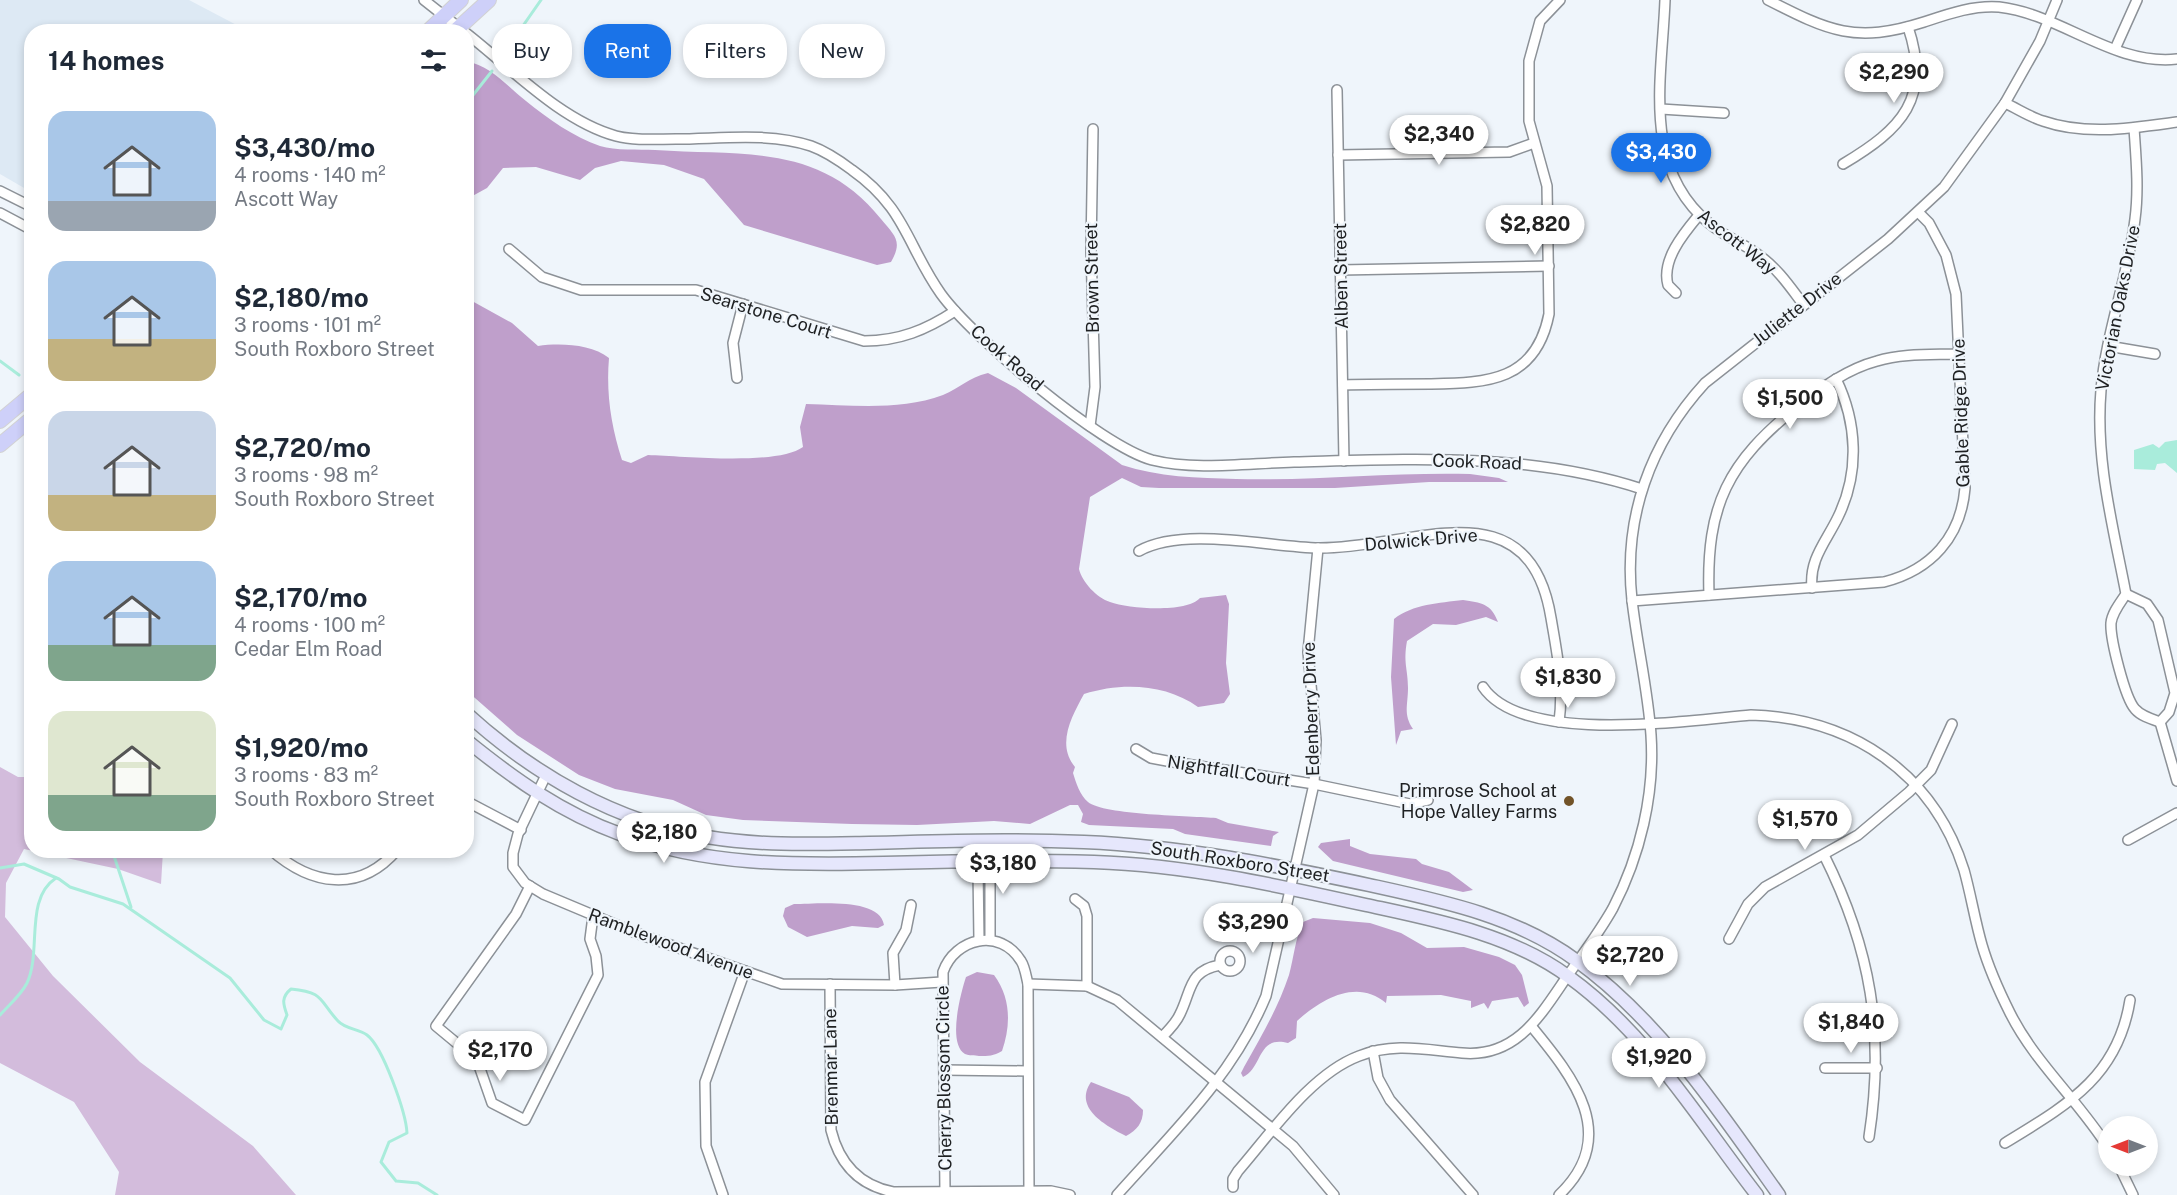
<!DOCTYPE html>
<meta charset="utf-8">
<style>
body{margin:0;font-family:"Public Sans",sans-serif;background:#f6f6f7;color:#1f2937;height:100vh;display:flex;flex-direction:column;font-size:22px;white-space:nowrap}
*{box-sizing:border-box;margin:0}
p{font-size:20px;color:#747a83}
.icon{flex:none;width:33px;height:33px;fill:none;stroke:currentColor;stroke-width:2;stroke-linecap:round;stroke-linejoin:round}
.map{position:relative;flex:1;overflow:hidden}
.panel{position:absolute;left:24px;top:24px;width:450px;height:834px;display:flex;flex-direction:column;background:#fff;border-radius:24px;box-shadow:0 3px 9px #0003}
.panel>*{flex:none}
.guide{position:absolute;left:492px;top:24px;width:570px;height:54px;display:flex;gap:12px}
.needle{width:39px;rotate:270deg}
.fabs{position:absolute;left:2098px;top:1116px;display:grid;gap:12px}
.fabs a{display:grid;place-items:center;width:60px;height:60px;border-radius:50%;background:#fff;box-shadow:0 3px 9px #0003;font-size:30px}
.price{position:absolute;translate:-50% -51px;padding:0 14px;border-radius:21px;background:#fff;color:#222;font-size:20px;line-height:39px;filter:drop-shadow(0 2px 3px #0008)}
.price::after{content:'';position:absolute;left:50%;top:36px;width:18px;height:14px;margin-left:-9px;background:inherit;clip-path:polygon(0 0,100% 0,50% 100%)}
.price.current{background:#1a73e8;color:#fff}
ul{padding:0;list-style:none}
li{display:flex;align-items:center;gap:18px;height:150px;padding:0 24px}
li span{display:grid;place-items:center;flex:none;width:168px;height:120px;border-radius:18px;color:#555}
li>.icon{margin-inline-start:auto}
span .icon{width:72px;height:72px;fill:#fffc;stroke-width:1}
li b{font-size:26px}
h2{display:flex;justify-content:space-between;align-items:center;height:72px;padding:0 24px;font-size:26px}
.tag{padding:0 21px;border-radius:24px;background:#fff;box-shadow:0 3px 9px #0003;font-size:21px;line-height:54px}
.tag.current{background:#1a73e8;color:#fff}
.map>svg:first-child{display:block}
.built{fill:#dde9f4}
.green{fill:#d3bcdc}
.forest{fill:#bf9fcb}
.water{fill:#a9ecdb}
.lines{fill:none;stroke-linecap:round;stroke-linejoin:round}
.stream{stroke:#a9ecdb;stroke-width:3}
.street-casing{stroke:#8c9197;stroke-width:12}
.secondary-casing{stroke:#8c9197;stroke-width:15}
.primary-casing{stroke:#d2d2d3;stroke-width:16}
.street{stroke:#fff;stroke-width:9}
.secondary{stroke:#e6e7fc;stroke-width:12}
.primary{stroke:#ced0f9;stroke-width:14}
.poi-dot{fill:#725328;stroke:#eff5fb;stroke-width:2}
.labels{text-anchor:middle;stroke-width:4.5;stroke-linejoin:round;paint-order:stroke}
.street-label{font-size:18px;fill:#1e2022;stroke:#eff5fb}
.poi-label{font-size:18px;fill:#1e2022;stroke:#eff5fb;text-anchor:end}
</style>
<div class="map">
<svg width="2177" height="1195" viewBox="0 0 2177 1195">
<rect width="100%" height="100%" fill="#eff5fb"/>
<!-- built -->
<path class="built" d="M0,0H189L248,31L32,32L31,192L0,174Z"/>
<!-- green -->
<path class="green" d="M0,767L18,777H31L32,850L163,851L161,884L118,869L24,849L6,883L5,917L53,976L140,1062L253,1146L296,1195H115L119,1172L74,1102L0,1063Z"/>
<!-- forest -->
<g class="forest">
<path d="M466,61C491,66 507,86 526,101C548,119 574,137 600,146C616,151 638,149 655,150C743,156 820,143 881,219C895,236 903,241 891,262L877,265L744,225L704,179L664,165L621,161L595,168L580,180L536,167L503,168L487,188L467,199Z"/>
<path d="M467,292L472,301L512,323L538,346C560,343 591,344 609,358C606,393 611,426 622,460L631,463L648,455C682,456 777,466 803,447L800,427L806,404C851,405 900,411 943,395C960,388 968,378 988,373L1016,388L1122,465C1158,477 1198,478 1236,479C1314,481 1392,472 1470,474L1499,478L1508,482H1429L1335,488H1159L1141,487L1122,478L1090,497L1079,569C1082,582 1097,598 1110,602C1129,609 1187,613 1200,598L1226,595L1229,604L1226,663L1230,694L1224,703L1198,707C1166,684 1122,682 1084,694C1072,716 1056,744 1075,767L1073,773C1076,783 1080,795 1088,802C1103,815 1193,816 1216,818L1228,823L1279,832L1273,836L1271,846L1185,834L1173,829L1089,825L1081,822L1083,814L1078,805H1070L1030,824L994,821L917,825L852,824L743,820L706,815L673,800L615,789L579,775L517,735L467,691Z"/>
<path d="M1463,600C1481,603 1491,603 1498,622L1486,617L1456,625L1433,624L1407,641C1403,663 1408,669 1408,688C1408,705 1403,714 1413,729L1401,731L1396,745L1391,677L1394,619C1413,604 1439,603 1463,600Z"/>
<path d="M1350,839V846L1370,854L1416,859L1422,864L1449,872L1473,890L1463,892L1333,861L1318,847L1321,843Z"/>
<path d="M794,904C817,904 880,897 884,925L878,928L852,926L807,937L788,927L783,916L785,908Z"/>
<path d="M1313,918L1370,923L1401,933L1427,948L1464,947L1499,957L1515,965L1522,975L1529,1003L1524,1007L1518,997L1492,1001L1488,1009L1484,1003L1471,1008V1001L1441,995L1387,996L1386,1003C1357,978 1321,999 1297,1021L1296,1038L1288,1043C1257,1035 1263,1068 1243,1077L1241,1073L1244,1067C1261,1037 1278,1008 1289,975C1294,957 1295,939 1303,922Z"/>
<path d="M977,972L994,975C1011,998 1011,1025 1002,1051C993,1056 989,1056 979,1056C975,1055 969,1056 965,1054C947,1044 961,992 966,977Z"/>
<path d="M1091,1082L1129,1097L1143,1110C1143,1123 1137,1130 1126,1136C1106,1126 1073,1108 1091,1082Z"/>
</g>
<!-- water -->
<path class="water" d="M2177,440V473L2165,463L2157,464L2155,470L2134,469V450L2153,444L2159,448L2165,442Z"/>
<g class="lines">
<!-- stream -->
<g class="stream">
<path d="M511,43L541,0"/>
<path d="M466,104L492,71"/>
<path d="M0,361L19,375"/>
<path d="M112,850L131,907"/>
<path d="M0,868L24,864L59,879L70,887L123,904L230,978L264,1020L281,1029L287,1015C283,1004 281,997 291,989C325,992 319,1001 338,1021C345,1029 359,1029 367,1035C383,1047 406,1113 407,1133L389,1142L381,1162L396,1181L418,1183L437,1195"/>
<path d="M0,1015C9,1005 21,995 27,983C42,951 24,899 56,878"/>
</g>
<defs>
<g id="street">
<path d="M424,0L462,30"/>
<path d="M1665,0C1662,79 1641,168 1710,224C1725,237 1745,244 1760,256C1778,269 1790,287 1803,304"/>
<path d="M1768,0C1829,31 1855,44 1924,22C1948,14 1973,5 1999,7C2061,14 2113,66 2177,59"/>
<path d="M466,33C511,68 561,121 616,136C635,141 657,139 676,139C719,139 770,132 811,146C825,151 840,161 852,170C906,208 907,246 941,294C973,338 1101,446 1152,460C1196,471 1249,463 1294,462C1411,459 1529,452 1642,489"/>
<path d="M2115,49L2137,0"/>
<path d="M1337,90L1344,461"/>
<path d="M2005,103C2018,109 2030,117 2043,121C2086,136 2133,128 2177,122"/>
<path d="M1661,109L1724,113"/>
<path d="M2134,128C2136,158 2139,189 2135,219C2128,277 2106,332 2101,390C2095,460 2113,526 2126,594C2120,603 2112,613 2111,623C2110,639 2125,698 2135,709C2141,716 2151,719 2160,722"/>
<path d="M1338,155L1509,152L1534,143"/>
<path d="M1843,164C1902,129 1932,98 1908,27"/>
<path d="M0,191L32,207"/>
<path d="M0,213L32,230"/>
<path d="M509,249L542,277L581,290H696L864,341C899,341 926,330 955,311"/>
<path d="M1340,270L1549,266"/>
<path d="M1676,293L1668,285C1661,260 1684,233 1699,215"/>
<path d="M2108,346L2155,354"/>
<path d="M737,378L733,343L743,304"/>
<path d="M1343,385C1372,384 1402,384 1431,384C1488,383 1536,381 1549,314L1547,186L1529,121V61L1540,21L1560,0"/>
<path d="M1090,426L1095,387L1091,250L1093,129"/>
<path d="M1139,551C1184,526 1269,547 1319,548C1412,549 1529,483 1551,618C1557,653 1564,686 1559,722"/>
<path d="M1812,588C1809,559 1826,542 1838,517C1860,472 1857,422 1836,379"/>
<path d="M2126,594L2147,604L2158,620L2175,693L2169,712L2160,722"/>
<path d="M1709,595C1706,505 1728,462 1798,406C1823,387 1847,369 1877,361C1903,353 1932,355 1959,354"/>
<path d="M1632,601L1884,582C1931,570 1961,537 1965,488L1956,294L1946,255L1929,223L1918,212"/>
<path d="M1483,687C1523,746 1689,720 1751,715C1851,718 1933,772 1964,870C1971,895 1975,921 1982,945C1989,969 1999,991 2010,1013C2035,1063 2079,1101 2109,1149"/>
<path d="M2160,722L2177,781"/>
<path d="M1136,749L1151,758L1167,761L1314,784L1410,804L1428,800"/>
<path d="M546,775L518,834L513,853V867L525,883L543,894L636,933L782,984L895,985L942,982"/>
<path d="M466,801L521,830"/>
<path d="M2128,840L2177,813"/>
<path d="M271,850C311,885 359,894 397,850"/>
<path d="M1824,855C1871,949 1885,1033 1869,1137"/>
<path d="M984,864L990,870V940"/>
<path d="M530,886L516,914L436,1026L477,1060L492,1103L525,1120L598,975L596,956L590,939L593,916"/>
<path d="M1075,899L1084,906L1087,916V986"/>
<path d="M1729,939L1748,904L1765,887L1858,835L1909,792L1931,770L1952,724"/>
<path d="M979,940L978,869L984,864L983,842"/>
<circle cx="1230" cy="961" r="10"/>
<path d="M830,984L831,1130C839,1163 858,1185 893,1192L1051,1191L1070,1195"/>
<path d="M1028,984L1087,986L1117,1000L1293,1146L1334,1195"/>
<path d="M895,985L893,953L906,930L911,905"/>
<path d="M1532,1027C1573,1077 1621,1136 1559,1195"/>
<path d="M1162,1037C1169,1030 1176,1023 1180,1014C1192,990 1188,971 1220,965"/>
<path d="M1373,1051L1378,1078L1390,1100L1473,1195"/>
<path d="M1825,1068H1877"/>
<path d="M944,1070L1027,1071"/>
<path d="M2005,1143C2067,1105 2118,1077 2130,1000"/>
<path d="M2119,1166L2133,1195"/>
<path d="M1233,1187V1179L1238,1171C1271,1133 1311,1074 1359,1056C1394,1042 1426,1050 1462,1053C1516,1058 1540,1016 1566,978C1582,955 1599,933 1613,908C1640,856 1655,794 1651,735C1648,690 1637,645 1632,600C1623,518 1650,443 1705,383L1888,239L1944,187L2005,103L2040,41L2057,0"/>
<path d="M945,1193L943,972C955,938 1000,927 1021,961C1025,967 1026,976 1028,984L1029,1192"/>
<path d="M723,1195L706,1146L705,1082L745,971"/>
<path d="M1117,1195C1173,1132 1233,1076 1266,996L1314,784L1316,740L1308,652L1318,548"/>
</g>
<g id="secondary">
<path d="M466,713C534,775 616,822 707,837C761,846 815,844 869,843C941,841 1013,839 1084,842C1181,846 1275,865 1369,885C1442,901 1516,916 1577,961C1660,1021 1720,1112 1779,1195"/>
<path d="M466,740C514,779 562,813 620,834C706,866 794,865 884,863C954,861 1024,860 1094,862C1186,865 1276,885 1366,905C1435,920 1511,934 1569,977C1648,1034 1698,1119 1757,1195"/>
</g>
<g id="primary">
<path d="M427,32L461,0"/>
<path d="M454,32L489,0"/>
<path d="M0,421L32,394"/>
<path d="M0,445L32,418"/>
</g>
</defs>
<!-- street casing -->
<use href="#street" class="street-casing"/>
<!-- secondary casing -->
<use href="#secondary" class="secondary-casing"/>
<!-- primary casing -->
<use href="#primary" class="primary-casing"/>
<!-- street -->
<use href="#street" class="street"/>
<!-- secondary -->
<use href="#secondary" class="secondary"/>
<!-- primary -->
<use href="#primary" class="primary"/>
</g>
<!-- markers -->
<circle class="poi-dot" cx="1569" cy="801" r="6"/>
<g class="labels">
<!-- street labels -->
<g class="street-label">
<text transform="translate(1737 242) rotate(38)" y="6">Ascott Way</text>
<text transform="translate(1341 276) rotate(-91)" y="6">Alben Street</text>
<text transform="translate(1092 278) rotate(-91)" y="6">Brown Street</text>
<text transform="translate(2118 308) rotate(-79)" y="6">Victorian Oaks Drive</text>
<text transform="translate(1797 309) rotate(-38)" y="6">Juliette Drive</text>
<text transform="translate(766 313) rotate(17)" y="6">Searstone Court</text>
<text transform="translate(1007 358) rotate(41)" y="6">Cook Road</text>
<text transform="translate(1961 413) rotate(-92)" y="6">Gable Ridge Drive</text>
<text transform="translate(1477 462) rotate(2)" y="6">Cook Road</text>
<text transform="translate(1421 540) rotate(-5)" y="6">Dolwick Drive</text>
<text transform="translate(1311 709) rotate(-92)" y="6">Edenberry Drive</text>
<text transform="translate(1229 771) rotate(9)" y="6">Nightfall Court</text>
<text transform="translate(1240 862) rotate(9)" y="6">South Roxboro Street</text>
<text transform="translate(671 944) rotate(20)" y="6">Ramblewood Avenue</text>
<text transform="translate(831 1067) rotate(-91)" y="6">Brenmar Lane</text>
<text transform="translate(944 1078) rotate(-91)" y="6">Cherry Blossom Circle</text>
</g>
<!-- poi labels -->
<g class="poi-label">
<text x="1557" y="797">Primrose School at<tspan x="1557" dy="21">Hope Valley Farms</tspan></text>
</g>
</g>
</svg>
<div class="fabs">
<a><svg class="needle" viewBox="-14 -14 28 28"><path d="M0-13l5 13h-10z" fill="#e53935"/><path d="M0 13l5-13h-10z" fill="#747a83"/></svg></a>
</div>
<b class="price" style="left:1894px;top:104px">$2,290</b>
<b class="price" style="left:1439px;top:166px">$2,340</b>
<b class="price current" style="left:1661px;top:184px">$3,430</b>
<b class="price" style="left:1535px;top:256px">$2,820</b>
<b class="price" style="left:1790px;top:430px">$1,500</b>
<b class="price" style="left:1568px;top:709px">$1,830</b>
<b class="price" style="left:1805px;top:851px">$1,570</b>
<b class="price" style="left:664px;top:864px">$2,180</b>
<b class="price" style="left:1003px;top:895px">$3,180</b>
<b class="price" style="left:1253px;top:954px">$3,290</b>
<b class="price" style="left:1630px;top:987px">$2,720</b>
<b class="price" style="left:1851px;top:1054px">$1,840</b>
<b class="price" style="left:500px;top:1082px">$2,170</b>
<b class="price" style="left:1659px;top:1089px">$1,920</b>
<div class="guide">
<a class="tag">Buy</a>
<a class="tag current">Rent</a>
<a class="tag">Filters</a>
<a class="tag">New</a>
</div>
<section class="panel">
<h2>14 homes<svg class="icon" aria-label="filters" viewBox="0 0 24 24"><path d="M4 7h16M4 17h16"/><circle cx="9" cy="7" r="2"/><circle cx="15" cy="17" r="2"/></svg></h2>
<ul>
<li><span style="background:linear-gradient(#a9c7e8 75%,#9aa5b1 0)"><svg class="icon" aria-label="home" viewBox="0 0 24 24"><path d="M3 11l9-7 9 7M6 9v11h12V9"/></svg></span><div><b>$3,430/mo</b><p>4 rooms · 140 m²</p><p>Ascott Way</p></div></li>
<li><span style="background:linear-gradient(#a9c7e8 65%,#c2b280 0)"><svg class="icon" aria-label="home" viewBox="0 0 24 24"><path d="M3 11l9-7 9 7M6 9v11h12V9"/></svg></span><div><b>$2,180/mo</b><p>3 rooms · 101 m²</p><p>South Roxboro Street</p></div></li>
<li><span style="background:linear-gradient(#c9d6e8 70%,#c2b280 0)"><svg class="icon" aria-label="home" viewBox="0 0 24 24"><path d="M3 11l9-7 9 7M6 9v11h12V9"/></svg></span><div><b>$2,720/mo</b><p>3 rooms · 98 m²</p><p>South Roxboro Street</p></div></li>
<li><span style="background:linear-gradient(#a9c7e8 70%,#7fa58c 0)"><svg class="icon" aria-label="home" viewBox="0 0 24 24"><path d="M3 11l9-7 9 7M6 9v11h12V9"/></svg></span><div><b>$2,170/mo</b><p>4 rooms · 100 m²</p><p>Cedar Elm Road</p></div></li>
<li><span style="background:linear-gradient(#dfe7d0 70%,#7fa58c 0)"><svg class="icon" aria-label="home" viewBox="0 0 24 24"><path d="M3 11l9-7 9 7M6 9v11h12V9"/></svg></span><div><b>$1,920/mo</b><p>3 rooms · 83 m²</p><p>South Roxboro Street</p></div></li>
</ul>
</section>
</div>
